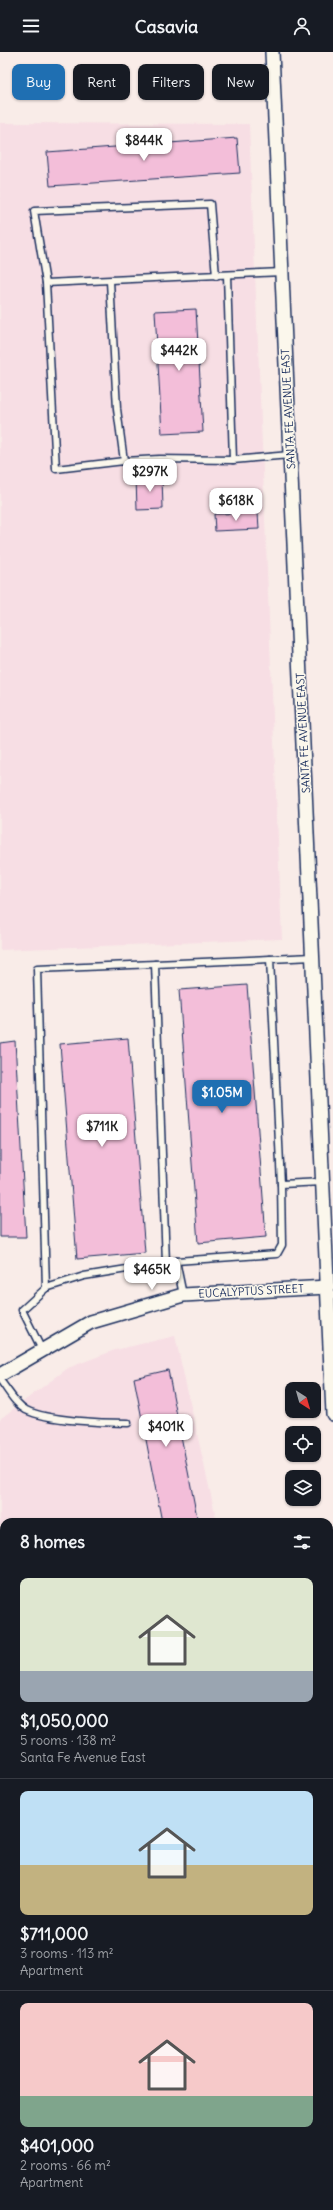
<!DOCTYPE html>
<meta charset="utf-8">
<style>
body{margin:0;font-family:Delius,sans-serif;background:#20242c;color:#f1f3f6;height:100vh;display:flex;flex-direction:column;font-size:15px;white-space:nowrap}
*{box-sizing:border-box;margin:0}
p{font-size:13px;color:#9ea1a6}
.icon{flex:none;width:22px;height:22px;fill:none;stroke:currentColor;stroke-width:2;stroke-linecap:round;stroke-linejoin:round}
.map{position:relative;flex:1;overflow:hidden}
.details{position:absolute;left:0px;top:1466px;width:333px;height:692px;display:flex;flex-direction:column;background:#171b24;border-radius:12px 12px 0 0;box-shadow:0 1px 3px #0004}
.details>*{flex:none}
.top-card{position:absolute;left:12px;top:12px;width:309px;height:36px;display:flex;gap:8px}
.needle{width:26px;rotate:143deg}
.fabs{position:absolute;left:285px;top:1330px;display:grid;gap:8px}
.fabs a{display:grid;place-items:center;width:36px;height:36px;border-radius:8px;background:#171b24;box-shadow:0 1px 3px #0004;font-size:20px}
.price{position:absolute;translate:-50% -34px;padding:0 9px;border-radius:8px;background:#fff;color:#222;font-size:13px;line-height:26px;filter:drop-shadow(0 1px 2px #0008)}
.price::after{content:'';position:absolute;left:50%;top:24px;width:12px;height:9px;margin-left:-6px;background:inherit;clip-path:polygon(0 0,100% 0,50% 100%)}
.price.on{background:#1f6fb2;color:#fff}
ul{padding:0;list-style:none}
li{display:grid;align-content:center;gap:8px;height:212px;padding:0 20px}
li+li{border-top:1px solid #363941}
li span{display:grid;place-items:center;height:124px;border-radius:8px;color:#555}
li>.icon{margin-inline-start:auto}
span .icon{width:72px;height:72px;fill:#fffc;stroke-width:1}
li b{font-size:17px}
h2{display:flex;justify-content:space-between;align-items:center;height:48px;padding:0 20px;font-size:17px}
.pill{padding:0 14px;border-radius:8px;background:#171b24;box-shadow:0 1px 3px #0004;font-size:14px;line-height:36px}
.pill.on{background:#1f6fb2;color:#fff}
header{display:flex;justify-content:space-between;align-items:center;height:52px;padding:0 20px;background:#171b24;font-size:18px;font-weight:800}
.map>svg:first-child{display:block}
.built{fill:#f7dee4}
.building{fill:#f3bed9;stroke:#1b2f5e}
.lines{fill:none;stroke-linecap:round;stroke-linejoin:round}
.lane-casing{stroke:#1b2f5e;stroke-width:9}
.street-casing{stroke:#1b2f5e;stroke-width:16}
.lane{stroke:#fbf7ec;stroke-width:6}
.street{stroke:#fbf7ec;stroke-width:13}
.labels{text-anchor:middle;stroke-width:3;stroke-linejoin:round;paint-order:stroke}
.street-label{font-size:11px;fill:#1b2f5e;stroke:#fbf7ec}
</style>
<header><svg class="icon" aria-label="menu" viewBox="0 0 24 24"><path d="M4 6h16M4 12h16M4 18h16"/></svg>Casavia<svg class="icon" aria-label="person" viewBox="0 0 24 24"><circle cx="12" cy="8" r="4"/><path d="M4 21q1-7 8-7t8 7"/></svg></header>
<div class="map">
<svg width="333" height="2158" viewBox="0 0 333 2158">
<rect width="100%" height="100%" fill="#f9ece8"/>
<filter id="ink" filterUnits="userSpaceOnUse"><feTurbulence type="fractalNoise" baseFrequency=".025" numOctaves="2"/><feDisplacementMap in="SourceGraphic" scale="8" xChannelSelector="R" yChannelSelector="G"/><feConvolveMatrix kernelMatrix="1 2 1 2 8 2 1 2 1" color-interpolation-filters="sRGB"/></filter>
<g filter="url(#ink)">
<!-- built -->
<g class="built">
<path d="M0,71L249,72L282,887L0,898Z"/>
<path d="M175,1284L217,1470H4V2154H215L210,2158H0V1367L68,1316L115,1298Z"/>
<path d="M329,1885L333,2074V2077L329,2078Z"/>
</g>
<!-- building -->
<g class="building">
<path d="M237,86L240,121L50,134L47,100Z"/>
<path d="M196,257L203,380L162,382L155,259Z"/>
<path d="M162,424L163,457L137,458L136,425Z"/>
<path d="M258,461L259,477L215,479L214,462Z"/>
<path d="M247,933L266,1185L198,1191L179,938Z"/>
<path d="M128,986L145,1201L77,1207L60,992Z"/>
<path d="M15,989L26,1185H0V991Z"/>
<path d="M168,1318L198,1470H162L134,1326Z"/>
</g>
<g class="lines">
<defs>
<g id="lane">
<path d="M227,223L233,408L290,403"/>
<path d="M216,224L210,152L34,159L46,231L282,220"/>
<path d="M110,229L117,357L124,409L159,407L233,408"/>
<path d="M46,231L56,417L124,409"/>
<path d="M313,905L270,907L281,1132L323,1130"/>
<path d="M155,912L166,1211"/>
<path d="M176,1209L277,1202L282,1193L281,1132"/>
<path d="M46,1236L37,917L270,907"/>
<path d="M42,1298L22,1258L46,1236L84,1224L176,1209L183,1243"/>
<path d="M0,1328C8,1338 15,1352 26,1358C48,1369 104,1371 128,1371"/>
<path d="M329,1799H333"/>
<path d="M329,2032L333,2030"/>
<path d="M314,2154L317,2158"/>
<path d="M183,2158L188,2154"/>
</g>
<g id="street">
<path d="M272,0L333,1362"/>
<path d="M0,1323L91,1270L183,1243L328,1235"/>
</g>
</defs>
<!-- lane casing -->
<use href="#lane" class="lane-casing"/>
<!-- street casing -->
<use href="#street" class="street-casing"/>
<!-- lane -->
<use href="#lane" class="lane"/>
<!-- street -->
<use href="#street" class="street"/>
</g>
</g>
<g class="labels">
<!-- street labels -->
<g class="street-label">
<text transform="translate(288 357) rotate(-93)" y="4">SANTA FE AVENUE EAST</text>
<text transform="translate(303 681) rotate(-93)" y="4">SANTA FE AVENUE EAST</text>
<text transform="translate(251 1239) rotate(-3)" y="4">EUCALYPTUS STREET</text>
</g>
</g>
</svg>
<div class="fabs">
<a><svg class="needle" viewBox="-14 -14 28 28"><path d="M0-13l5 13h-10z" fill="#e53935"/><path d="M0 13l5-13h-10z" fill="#9ea1a6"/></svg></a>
<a><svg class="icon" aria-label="locate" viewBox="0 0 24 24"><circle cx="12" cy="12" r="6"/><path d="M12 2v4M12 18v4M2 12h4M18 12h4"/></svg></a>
<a><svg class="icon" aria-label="layers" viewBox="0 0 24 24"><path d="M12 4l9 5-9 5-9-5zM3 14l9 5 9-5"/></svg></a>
</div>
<b class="price" style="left:144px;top:110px">$844K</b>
<b class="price" style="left:179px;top:320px">$442K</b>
<b class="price" style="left:150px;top:441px">$297K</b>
<b class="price" style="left:236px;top:470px">$618K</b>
<b class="price on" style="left:222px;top:1062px">$1.05M</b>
<b class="price" style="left:102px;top:1096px">$711K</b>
<b class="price" style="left:152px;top:1239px">$465K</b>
<b class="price" style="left:166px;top:1396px">$401K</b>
<div class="top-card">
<a class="pill on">Buy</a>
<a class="pill">Rent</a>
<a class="pill">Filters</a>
<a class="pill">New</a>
</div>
<section class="details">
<h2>8 homes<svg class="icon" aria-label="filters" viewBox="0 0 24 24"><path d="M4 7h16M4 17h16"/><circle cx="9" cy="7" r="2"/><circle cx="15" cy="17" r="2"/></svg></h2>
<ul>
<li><span style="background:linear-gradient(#dfe7d0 75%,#9aa5b1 0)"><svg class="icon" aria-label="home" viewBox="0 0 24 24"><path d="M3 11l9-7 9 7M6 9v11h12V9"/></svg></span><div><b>$1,050,000</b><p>5 rooms · 138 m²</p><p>Santa Fe Avenue East</p></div></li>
<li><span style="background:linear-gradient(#bfe0f5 60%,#c2b280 0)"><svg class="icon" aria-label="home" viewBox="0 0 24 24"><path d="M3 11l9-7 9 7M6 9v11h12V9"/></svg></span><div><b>$711,000</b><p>3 rooms · 113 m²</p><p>Apartment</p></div></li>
<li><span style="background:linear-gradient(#f6c9c9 75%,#7fa58c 0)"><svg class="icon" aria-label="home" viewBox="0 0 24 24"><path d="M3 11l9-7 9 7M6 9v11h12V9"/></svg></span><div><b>$401,000</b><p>2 rooms · 66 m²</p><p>Apartment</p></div></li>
</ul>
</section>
</div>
